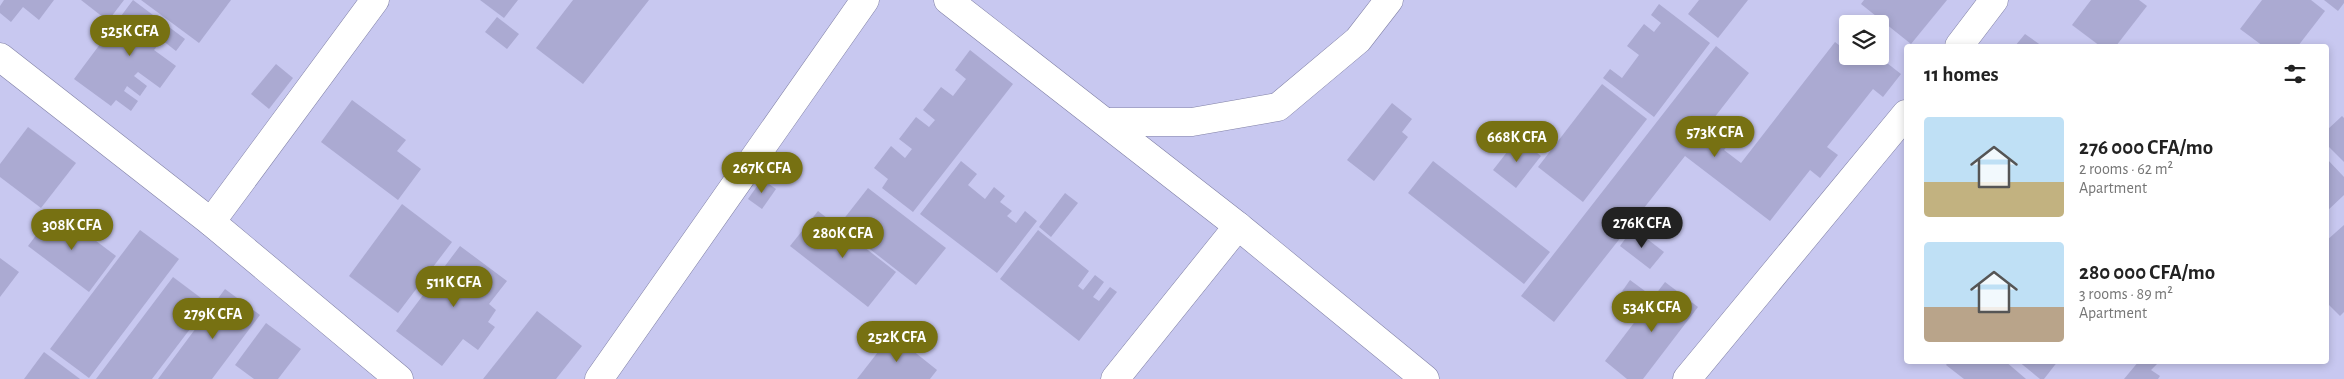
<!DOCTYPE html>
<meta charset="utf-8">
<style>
body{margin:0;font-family:"Alegreya Sans",sans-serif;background:#f6f6f6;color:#222;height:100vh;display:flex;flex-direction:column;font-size:19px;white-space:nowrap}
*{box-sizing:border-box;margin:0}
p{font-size:16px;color:#767676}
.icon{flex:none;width:28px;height:28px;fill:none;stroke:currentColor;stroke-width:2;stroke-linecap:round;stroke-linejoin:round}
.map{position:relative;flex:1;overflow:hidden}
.panel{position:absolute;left:1904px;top:44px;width:425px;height:320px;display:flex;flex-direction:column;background:#fff;border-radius:5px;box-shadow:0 2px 8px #0003}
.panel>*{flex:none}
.fabs{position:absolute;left:1839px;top:15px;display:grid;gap:10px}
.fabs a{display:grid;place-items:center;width:50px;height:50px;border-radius:5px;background:#fff;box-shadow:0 2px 8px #0003;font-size:25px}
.price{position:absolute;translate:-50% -42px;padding:0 11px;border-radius:18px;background:#777112;color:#fff;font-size:16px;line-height:32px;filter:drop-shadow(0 1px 2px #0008)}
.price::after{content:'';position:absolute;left:50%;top:30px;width:15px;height:11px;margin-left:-8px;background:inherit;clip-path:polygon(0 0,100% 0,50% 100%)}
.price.active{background:#222;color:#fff}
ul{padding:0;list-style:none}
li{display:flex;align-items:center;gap:15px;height:125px;padding:0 20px}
li span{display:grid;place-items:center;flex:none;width:140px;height:100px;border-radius:5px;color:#555}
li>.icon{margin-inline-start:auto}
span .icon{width:60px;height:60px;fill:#fffc;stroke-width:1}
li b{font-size:21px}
h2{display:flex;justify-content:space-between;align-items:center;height:60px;padding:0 20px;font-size:21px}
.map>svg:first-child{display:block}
.building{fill:#abaad2}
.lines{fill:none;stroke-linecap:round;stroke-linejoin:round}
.street-casing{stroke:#8181a6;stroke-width:29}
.street{stroke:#fff;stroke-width:28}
</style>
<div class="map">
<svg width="2344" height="379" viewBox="0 0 2344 379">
<rect width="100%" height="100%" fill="#c8c8f0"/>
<!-- building -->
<g class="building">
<path d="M4,0H54L39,20L23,7L11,22L0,13V6Z"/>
<path d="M81,0H124L108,21Z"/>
<path d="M133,0L185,39L176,51L162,40L154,50L176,66L160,88L138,72L134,76L147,86L140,96L127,86L124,91L138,101L131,111L116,100L111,106L74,79Z"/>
<path d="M141,0H231L199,43Z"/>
<path d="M480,0H518L504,18Z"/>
<path d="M573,0H649L583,84L536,48Z"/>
<path d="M1699,0H1748L1718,38L1688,14Z"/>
<path d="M1864,0H1947L1911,44L1861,4Z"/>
<path d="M2091,0H2139L2147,6L2116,46H2100L2072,25Z"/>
<path d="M2262,0H2311L2325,11L2298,46H2263L2240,29Z"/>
<path d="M2324,0H2344V3L2338,11Z"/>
<path d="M1659,4L1710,43L1654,117L1603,78L1610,69L1622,78L1639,55L1627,46L1644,24L1654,32L1661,23L1651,15Z"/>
<path d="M497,17L519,34L507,49L485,32Z"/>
<path d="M2025,34L2042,46H2015Z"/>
<path d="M1835,42L1848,52V56H1854L1862,63L1867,56H1878L1901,74L1883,97L1873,89L1827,147L1838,155L1820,178L1810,170L1770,221L1685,156L1554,322L1521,296L1716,46L1749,73L1707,127L1729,144L1724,150L1741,163Z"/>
<path d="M970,50L1013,84L913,212L882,188L888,179L874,168L891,146L905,158L912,149L899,139L916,117L929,127L935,120L923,110L941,87L953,96L966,79L955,70Z"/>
<path d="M276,64L293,78L269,109L251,94Z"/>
<path d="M1602,84L1647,119L1583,202L1538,167Z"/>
<path d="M352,100L406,140L397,151L421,169L398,200L321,142Z"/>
<path d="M1392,103L1412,119L1402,132L1408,137L1374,181L1347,160Z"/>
<path d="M2342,116L2344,118V162L2326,144V131Z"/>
<path d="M28,127L76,163L41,208L0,177V164Z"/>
<path d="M1518,138L1541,156L1516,188L1493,170Z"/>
<path d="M2326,158L2344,177V195L2326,212Z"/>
<path d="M961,161L977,174L968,185L985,199L994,187L1005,196L1000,202L1012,211L1007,216L1016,223L1025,211L1037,221L997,273L920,214Z"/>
<path d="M1433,161L1550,252L1524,284L1408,193Z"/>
<path d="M762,179L776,189L762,209L748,199Z"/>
<path d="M868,188L946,248L916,285L839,225Z"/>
<path d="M1065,193L1078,203L1051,237L1039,227Z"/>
<path d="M402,204L452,242L398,313L349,276Z"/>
<path d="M55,210L116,256L89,292L28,246Z"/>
<path d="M818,211L896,272L868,307L790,246Z"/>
<path d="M2344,225V312L2340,316L2326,302V241Z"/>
<path d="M1633,228L1664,252L1650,269L1620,246Z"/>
<path d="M140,230L179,259L89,378L50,349Z"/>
<path d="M1038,230L1089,271L1078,286L1083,290L1095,275L1104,282L1093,297L1099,301L1110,287L1117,292L1079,341L1000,279Z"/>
<path d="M460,246L507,281L489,304L496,310L488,322L495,327L478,350L463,339L442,366L396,331Z"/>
<path d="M0,258L19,272L0,297Z"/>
<path d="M173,277L209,304L152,379H96Z"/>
<path d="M1630,280L1649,294L1638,311L1618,297Z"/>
<path d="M1665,282L1698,307L1643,379H1627L1605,361Z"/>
<path d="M225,289L260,315L212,379H158Z"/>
<path d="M537,311L582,346L556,379H483Z"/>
<path d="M266,323L301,349L278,379H254L235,365Z"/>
<path d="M892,334L937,370L930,379H857Z"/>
<path d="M44,352L80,379H24Z"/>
<path d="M1949,361H2005L2026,379H1964L1946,365Z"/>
<path d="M2018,361H2058L2044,379H2040Z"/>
<path d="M2139,361H2154L2157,364L2151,370L2160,376L2158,379H2124Z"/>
</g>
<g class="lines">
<defs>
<g id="street">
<path d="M948,0L1238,226L1425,379"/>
<path d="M1959,46L1994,0"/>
<path d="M0,57L211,222L399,379"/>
<path d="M1106,122H1192L1278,107L1358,40L1389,0"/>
<path d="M211,222L375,0"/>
<path d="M599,379L865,0"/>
<path d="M1115,379L1238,226"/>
<path d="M1687,379L1906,114"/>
</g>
</defs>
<!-- street casing -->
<use href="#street" class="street-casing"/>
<!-- street -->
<use href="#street" class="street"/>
</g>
</svg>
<div class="fabs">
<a><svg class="icon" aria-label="layers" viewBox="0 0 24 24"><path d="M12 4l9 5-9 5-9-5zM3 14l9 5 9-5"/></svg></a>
</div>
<b class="price" style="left:130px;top:57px">525K CFA</b>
<b class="price" style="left:1715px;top:158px">573K CFA</b>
<b class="price" style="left:1517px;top:163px">668K CFA</b>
<b class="price" style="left:762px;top:194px">267K CFA</b>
<b class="price active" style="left:1642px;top:249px">276K CFA</b>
<b class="price" style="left:72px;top:251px">308K CFA</b>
<b class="price" style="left:843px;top:259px">280K CFA</b>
<b class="price" style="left:454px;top:308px">511K CFA</b>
<b class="price" style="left:1652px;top:333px">534K CFA</b>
<b class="price" style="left:213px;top:340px">279K CFA</b>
<b class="price" style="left:897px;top:363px">252K CFA</b>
<section class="panel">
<h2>11 homes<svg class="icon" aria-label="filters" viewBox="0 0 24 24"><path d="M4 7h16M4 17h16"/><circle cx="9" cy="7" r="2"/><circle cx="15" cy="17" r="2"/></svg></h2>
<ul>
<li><span style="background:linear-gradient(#bfe0f5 65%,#c2b280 0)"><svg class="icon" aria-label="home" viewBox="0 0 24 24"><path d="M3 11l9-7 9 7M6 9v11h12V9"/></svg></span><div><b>276 000 CFA/mo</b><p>2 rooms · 62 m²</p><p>Apartment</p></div></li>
<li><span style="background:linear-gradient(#bfe0f5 65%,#b9a48a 0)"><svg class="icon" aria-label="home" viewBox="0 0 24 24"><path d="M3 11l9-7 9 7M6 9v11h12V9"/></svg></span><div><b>280 000 CFA/mo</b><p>3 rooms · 89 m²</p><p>Apartment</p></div></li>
</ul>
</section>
</div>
